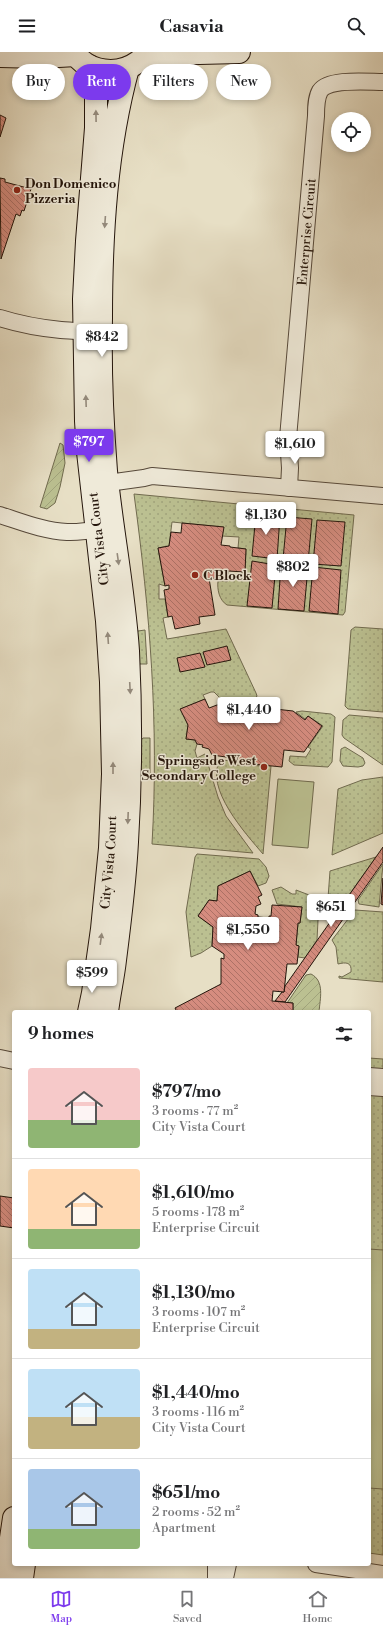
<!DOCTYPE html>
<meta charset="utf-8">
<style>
body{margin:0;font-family:"Libre Bodoni",serif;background:#f2f2f2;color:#202124;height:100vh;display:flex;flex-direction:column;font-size:15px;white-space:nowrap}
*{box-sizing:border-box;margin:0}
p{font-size:13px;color:#757577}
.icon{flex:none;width:22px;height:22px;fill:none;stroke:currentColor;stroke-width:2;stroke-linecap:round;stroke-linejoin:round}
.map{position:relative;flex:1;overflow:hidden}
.drawer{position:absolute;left:12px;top:958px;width:359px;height:556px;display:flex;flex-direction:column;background:#fff;border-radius:4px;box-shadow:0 2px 6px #0003}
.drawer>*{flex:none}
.banner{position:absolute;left:12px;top:12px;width:359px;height:36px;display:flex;gap:8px}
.tools{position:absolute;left:331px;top:60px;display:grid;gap:8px}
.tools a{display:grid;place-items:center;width:40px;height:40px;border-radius:50%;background:#fff;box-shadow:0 2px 6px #0003;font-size:20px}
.price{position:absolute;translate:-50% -34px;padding:0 9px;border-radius:4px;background:#fff;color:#222;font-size:13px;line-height:26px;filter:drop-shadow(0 1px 2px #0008)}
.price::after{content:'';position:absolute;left:50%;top:24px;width:12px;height:9px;margin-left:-6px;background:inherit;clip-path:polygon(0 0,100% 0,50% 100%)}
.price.current{background:#7c3aed;color:#fff}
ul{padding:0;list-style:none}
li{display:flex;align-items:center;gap:12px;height:100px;padding:0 16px}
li+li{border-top:1px solid #e0e0e0}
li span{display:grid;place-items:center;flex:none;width:112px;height:80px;border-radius:4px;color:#555}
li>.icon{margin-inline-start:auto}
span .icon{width:48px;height:48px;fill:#fffc;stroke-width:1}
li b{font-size:17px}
h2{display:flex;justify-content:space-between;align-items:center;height:48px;padding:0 16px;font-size:17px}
.pill{padding:0 14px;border-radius:18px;background:#fff;box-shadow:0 2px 6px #0003;font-size:14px;line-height:36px}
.pill.current{background:#7c3aed;color:#fff}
header{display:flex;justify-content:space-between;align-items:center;height:52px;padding:0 16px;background:#fff;font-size:18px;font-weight:800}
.tab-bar{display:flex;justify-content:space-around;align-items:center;height:56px;border-top:1px solid #e0e0e0;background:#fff;font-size:11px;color:#757577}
.tab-bar a{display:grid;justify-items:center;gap:2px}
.tab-bar .current{color:#7c3aed}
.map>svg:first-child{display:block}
.grass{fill:url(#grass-dots);stroke:#706a4e}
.garden{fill:url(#garden-furrows);stroke:#706a4e}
.pitch{fill:#bbc091;stroke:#706a4e}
.building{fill:url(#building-back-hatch);stroke:#24150b}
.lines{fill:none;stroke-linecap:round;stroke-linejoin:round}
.street-casing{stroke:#55483a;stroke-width:18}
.secondary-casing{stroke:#24150b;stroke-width:24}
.street{stroke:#efead9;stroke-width:16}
.secondary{stroke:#efead9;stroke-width:22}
.oneway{fill:#948a7c}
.poi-dot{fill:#8f2418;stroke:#efead9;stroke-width:1.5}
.labels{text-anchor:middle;stroke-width:3;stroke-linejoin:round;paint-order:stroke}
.poi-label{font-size:13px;font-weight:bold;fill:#24150b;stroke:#efead9;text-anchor:start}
.street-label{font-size:13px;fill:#24150b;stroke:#efead9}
</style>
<header><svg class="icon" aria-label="menu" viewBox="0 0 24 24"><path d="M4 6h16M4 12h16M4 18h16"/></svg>Casavia<svg class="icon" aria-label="search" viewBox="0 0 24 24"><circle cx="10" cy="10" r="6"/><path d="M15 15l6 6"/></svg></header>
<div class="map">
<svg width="383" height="1526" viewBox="0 0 383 1526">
<defs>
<pattern id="grass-dots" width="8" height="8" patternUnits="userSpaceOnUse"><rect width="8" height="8" fill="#bbc091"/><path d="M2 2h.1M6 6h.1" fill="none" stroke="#a1a47c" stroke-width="1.8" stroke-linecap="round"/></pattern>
<pattern id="garden-furrows" width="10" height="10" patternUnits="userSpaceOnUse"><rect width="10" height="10" fill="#bbc091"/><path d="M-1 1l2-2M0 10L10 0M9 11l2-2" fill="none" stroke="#a1a47c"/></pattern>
<pattern id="building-back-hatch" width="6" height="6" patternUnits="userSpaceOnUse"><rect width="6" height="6" fill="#d58c7f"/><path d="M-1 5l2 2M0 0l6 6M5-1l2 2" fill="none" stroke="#ad7166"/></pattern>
</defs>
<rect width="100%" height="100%" fill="#e7dfc5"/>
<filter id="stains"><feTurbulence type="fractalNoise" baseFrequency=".005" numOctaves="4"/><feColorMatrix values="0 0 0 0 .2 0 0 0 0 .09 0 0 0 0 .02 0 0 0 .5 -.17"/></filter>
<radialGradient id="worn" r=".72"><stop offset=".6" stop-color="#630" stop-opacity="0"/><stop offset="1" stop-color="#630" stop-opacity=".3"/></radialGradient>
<!-- grass -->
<g class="grass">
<path d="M134,442L354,463L345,560L343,563L227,553C219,548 217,537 218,529H227L228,526L242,527V520H245L246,497L238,496L239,485L222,484L223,475L172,470L169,494L158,496L165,534L159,532V547H165L168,565L163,566L167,587L226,577L256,641L257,644L255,647L220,646L214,640H211L203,643L205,647L181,657L188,673L186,687L195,688L197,692L195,699L197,706L205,702L218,745L226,764L253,801L152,792C159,673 150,560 134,442Z"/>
<path d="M355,575L383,577V660L348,657L345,654L351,578Z"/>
<path d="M145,578L147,612H140L134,604L133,585L138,579Z"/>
<path d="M302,659L331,662L335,665L332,710L328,715L294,713L289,709L290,704L306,705L311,697L308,695L323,674L308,664L305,667L296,660Z"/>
<path d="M349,663L383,666V713L344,686L342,683L343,668Z"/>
<path d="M143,686H150V721H142V718L137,712V693Z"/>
<path d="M345,695L363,706L365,711L363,714L358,715L343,714L340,709L341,697Z"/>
<path d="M220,708L234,709V713L271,714L263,802C246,782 204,736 220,708Z"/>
<path d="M383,725V781L332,803L338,737L362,728Z"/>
<path d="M197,802L259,807L266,815L269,824L266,831L258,834L250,819L218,834L217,849L209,848L198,864L213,875L212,894L201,901L191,905L186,860L195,805Z"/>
<path d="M376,805L344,850L330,849L328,846L330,819Z"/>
<path d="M383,812L379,855L359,852L358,848Z"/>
<path d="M281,835L292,842H296V838L317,846L319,849L317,888L305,906L298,905L299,894L296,893L298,871H300L302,855L277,852L272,838Z"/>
<path d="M355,858L383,860V930L339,926V924L342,925L351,920C352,910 346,910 338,912L336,895L332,888Z"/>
<path d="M369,1006L383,1007V1503L369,1501Z"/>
</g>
<!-- garden -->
<g class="garden">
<path d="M60,391L63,393L65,411L60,435L55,451L47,457L40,455Z"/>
<path d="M311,922C325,929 320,947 319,960H293V951H287L306,923Z"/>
</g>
<!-- pitch -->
<g class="pitch">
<path d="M278,727L314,730L308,796L272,793Z"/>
<path d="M369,1197L383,1198V1437L369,1436Z"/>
</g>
<!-- building -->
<g class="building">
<path d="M0,63L6,66L0,85Z"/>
<path d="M0,126L5,127V130L31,137L24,159L22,158L20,164L16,162L1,207Z"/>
<path d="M256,462L280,464L277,507L252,504Z"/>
<path d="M287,465L312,467L308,511L283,507Z"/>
<path d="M317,468L345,470L341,514L313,512Z"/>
<path d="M182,471L224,475L221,493L230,494V495L246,497L245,520L228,519V529L209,526L215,563L199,565L200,572L175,577L172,564L168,565L164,538L169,537V533L165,534L158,496L169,494L171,480L181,481Z"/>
<path d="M252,509L276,513L272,556L247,554Z"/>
<path d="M281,512L308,515L304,559L278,557Z"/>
<path d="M313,515L341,518L338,562L309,559Z"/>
<path d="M227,594L231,608L207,613L203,600Z"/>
<path d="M200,601L205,615L180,620L177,606Z"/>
<path d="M205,647L209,656L217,653H232V649L262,651L266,656L293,659L305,668L308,664L322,674L304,700L284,698L282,715L243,711L235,703L233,706L212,703L209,697L202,695L203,693L197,692L195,688L186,687L188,673L180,657Z"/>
<path d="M383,795V810L285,950L275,949L282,940H284L285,934Z"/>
<path d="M250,819L262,843L258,845L261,852L256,854L255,862L258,863V865L269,866V864H271L272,853L302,855L300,871H298L296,893L299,894L297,912H287L284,940L273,939L272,949L293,951V960H177L175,956L221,932V906L224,907V902L212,894L213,875L198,864L209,848L217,849L218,834Z"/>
<path d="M383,826V853L381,852Z"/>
<path d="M0,1144L14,1146V1176L0,1174Z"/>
</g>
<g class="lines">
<defs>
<g id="street">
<path d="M0,266C19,272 41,276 61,278C73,279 83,279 95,282"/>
<path d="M108,431L144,426L152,424L383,444"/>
<path id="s1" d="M289,436L290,416L288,386L316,64C316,56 316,46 320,39C329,26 368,30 383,30"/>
<path d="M0,463C22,470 44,479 67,480C82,481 92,476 108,479"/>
<path d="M0,1006L14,1009"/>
<path d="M369,1024L383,1025"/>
<path d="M369,1035L383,1036"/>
<path d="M216,1512V1526"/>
<path d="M316,1512L383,1522"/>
<path d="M225,1526L228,1512"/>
</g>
<g id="secondary">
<path d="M74,0C88,22 119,24 138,10"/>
<path d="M0,4L41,5L76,3"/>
<path d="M145,4L159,2L239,0"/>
<path id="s2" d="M89,960L93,941L102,877L110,796L113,722L111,630L107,569L88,400L86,369L84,247L87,189L96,76V44L89,14"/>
<path d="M107,960C109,943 113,926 115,908C120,869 125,829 127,790C131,726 131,662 128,599C124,539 112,479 106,419C102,368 100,317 101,266C101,183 106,97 128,16"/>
<path d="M5,1526L14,1466"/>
<path d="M22,1526L24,1512"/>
</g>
</defs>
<!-- street casing -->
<use href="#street" class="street-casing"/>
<!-- secondary casing -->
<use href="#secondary" class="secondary-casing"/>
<!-- street -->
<use href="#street" class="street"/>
<!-- secondary -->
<use href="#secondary" class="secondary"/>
</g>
<!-- one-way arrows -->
<defs><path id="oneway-solid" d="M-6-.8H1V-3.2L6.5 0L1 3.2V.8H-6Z"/></defs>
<g class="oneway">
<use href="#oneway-solid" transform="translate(96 64) rotate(-91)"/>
<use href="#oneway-solid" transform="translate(105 170) rotate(94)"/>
<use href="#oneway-solid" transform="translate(86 349) rotate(-92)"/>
<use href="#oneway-solid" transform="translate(118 507) rotate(82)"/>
<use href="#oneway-solid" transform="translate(108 586) rotate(-94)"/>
<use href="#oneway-solid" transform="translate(130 636) rotate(87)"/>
<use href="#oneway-solid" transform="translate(113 716) rotate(-90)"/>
<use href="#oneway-solid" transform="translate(128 766) rotate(92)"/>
<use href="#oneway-solid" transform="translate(101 887) rotate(-82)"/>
</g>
<!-- markers -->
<g class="poi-dot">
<circle cx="17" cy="138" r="4"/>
<circle cx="195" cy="523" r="4"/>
<circle cx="264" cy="715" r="4"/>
</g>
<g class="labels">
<!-- poi labels -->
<g class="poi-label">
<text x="25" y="136">Don Domenico<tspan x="25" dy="15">Pizzeria</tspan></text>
<text x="203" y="528">C Block</text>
<text x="256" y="713" text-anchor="end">Springside West<tspan x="256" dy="15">Secondary College</tspan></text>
</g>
<!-- street labels -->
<g class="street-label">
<text dy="5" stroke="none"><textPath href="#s1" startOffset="257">Enterprise Circuit</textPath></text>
<text transform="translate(98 487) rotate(-97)" y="5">City Vista Court</text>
<text dy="5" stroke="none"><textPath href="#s2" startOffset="151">City Vista Court</textPath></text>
</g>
</g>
<rect width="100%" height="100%" filter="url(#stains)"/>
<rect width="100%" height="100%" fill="url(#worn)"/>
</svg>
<div class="tools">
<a><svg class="icon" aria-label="locate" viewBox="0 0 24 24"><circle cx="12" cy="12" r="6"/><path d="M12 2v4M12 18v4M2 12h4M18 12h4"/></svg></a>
</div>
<b class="price" style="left:102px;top:306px">$842</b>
<b class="price current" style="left:89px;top:411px">$797</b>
<b class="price" style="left:295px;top:413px">$1,610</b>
<b class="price" style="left:266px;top:484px">$1,130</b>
<b class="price" style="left:293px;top:536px">$802</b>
<b class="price" style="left:249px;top:679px">$1,440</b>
<b class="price" style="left:331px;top:876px">$651</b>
<b class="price" style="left:248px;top:899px">$1,550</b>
<b class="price" style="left:92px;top:942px">$599</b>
<div class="banner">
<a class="pill">Buy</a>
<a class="pill current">Rent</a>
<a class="pill">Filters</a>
<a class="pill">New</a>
</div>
<section class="drawer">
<h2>9 homes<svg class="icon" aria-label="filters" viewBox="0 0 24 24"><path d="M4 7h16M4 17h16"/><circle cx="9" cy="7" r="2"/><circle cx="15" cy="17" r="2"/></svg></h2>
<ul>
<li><span style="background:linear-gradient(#f6c9c9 65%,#8fb573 0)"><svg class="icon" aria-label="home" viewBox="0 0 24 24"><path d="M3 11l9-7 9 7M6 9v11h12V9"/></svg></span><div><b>$797/mo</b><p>3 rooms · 77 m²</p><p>City Vista Court</p></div></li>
<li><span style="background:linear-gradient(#ffd9b3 75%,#8fb573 0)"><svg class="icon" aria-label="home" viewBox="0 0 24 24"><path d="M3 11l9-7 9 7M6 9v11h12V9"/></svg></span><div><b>$1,610/mo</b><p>5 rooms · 178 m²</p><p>Enterprise Circuit</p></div></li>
<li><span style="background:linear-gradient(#bfe0f5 75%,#c2b280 0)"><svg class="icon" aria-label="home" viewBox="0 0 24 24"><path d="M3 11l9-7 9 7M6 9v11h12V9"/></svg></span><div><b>$1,130/mo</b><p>3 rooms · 107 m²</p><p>Enterprise Circuit</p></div></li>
<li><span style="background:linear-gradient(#bfe0f5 60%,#c2b280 0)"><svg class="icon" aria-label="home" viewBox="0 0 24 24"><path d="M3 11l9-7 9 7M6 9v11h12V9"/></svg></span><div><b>$1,440/mo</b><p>3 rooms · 116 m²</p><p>City Vista Court</p></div></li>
<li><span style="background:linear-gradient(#a9c7e8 75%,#8fb573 0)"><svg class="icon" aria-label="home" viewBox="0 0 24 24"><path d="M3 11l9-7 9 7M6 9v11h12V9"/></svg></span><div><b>$651/mo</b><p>2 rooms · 52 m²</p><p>Apartment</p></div></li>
</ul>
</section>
</div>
<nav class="tab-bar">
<a class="current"><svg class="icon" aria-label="map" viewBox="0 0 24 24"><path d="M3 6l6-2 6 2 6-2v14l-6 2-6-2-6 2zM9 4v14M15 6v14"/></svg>Map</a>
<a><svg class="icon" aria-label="saved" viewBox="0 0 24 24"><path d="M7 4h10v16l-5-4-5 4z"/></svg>Saved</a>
<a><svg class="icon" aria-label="home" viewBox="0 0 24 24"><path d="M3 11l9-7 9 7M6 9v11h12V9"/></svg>Home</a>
</nav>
